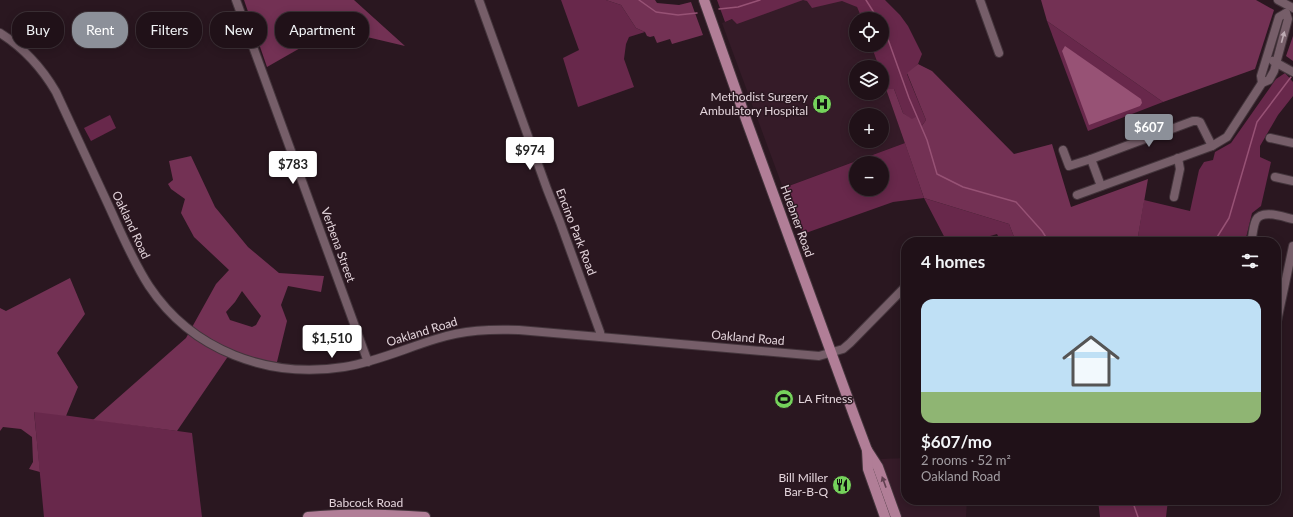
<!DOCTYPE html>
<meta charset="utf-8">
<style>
body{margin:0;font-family:Lato,sans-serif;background:#2d1f25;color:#f1f3f6;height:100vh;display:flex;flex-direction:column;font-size:15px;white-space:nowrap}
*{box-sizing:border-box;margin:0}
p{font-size:13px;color:#a29da2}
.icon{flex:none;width:22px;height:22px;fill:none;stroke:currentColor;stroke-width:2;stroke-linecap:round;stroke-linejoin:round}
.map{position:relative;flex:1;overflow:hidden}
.sheet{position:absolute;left:901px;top:237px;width:380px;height:268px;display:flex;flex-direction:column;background:#201118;border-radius:16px;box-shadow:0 2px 10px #0003,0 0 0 1px #3d3137}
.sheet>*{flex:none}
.hud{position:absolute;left:12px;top:12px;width:380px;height:36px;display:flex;gap:8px}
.buttons{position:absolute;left:849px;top:12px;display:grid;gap:8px}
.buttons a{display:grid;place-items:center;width:40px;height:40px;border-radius:50%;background:#201118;box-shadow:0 2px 10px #0003,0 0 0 1px #3d3137;font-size:20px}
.price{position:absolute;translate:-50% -34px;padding:0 9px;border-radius:4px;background:#fff;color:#222;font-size:13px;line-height:26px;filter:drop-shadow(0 1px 2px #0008)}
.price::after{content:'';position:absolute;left:50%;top:24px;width:12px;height:9px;margin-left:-6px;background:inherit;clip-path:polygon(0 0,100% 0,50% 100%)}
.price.current{background:#8c9099;color:#fff}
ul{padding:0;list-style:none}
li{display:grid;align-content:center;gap:8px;height:212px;padding:0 20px}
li+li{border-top:1px solid #3d3137}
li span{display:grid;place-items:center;height:124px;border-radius:12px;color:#555}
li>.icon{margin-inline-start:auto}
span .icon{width:72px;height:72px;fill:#fffc;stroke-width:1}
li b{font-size:17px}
h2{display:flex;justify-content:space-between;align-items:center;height:48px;padding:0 20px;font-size:17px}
.pill{padding:0 14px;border-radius:16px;background:#201118;box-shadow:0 2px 10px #0003,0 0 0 1px #3d3137;font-size:14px;line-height:36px}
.pill.current{background:#8c9099;color:#fff}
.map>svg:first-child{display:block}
.built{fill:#351b28;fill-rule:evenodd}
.green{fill:#68284b;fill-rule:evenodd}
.forest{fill:#733154;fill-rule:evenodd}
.water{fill:#975275}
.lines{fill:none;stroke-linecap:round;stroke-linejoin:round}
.stream{stroke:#975275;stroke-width:1.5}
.minor-casing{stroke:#44353c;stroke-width:10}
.major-casing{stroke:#44353c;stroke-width:12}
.minor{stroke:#765e69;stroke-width:8}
.major{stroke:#b17e97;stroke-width:10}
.oneway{fill:#bdabb3}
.oneway2{fill:#604050}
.labels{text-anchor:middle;stroke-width:3;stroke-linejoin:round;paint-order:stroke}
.poi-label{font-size:12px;fill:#e3d4db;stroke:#2a1720;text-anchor:end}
.street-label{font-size:12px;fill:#e3d4db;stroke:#2a1720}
</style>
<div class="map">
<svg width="1293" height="517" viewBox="0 0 1293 517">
<rect width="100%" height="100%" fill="#2a1720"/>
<!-- built -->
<g class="built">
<path d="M784,0H848L857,7L862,19H856V45H871L879,67H856V93H882V77L905,143L783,188L722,23ZM856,115H882V141H856Z"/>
<path d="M906,458V500H967L966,517H902L881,459Z"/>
</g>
<!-- green -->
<g class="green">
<path d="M561,0H606L621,5L636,28L645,32L629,37L626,44L624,59L634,87L578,107L563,58L579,50Z"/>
<path d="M717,0H885L900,15L908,26L922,54L918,64L907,74L926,120L921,127L903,113L894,89H886L882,77V67H879L871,45H882V19H862L857,7L842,1L812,8L807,1L803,0L737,24L732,19L725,22Z"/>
<path d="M1047,21L1163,102L1088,131Z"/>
<path d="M1285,73L1293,82V96L1278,115L1260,146V157L1271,162L1261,206L1252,213L1245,242H1137L1144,200L1190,211L1199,170L1204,162L1213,160L1215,152L1231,143L1276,79Z"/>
<path d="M110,115L116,128L91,141L84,128Z"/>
<path d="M905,143L924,198L1009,224L1016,242H1001L997,234L970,242H947L924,198L893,202L803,234L786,187ZM856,163H882V189H856Z"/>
<path d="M34,411L192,433L202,517H44Z"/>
<path d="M1098,500H1168L1166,517H1100Z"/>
</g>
<!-- forest -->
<g class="forest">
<path d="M244,0H354L405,46L350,33L302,47L267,67Z"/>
<path d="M606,0H655L657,3L679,5L691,2L703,35L672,44L670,39L657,43L654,36L650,37L647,36L645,32L636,28L621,5Z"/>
<path d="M1041,0H1256L1274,10L1255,69L1163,102L1047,21Z"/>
<path d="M1293,36V61L1286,56Z"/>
<path d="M918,64L932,71L1014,154L1052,144L1071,207L1148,179L1137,242H1016L1009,224L924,198L886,89H894L903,113L912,119L916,117L921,127L926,120L907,73Z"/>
<path d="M191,156L215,207L248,247L279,273L324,276L321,292L288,286L281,305L287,321L276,366L231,352L177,431L93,420L186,338L216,284L229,270L194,237L181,213L185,199L171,189L168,184L173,180L169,161ZM242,291L261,316L256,325L252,327L230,320L226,312L235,302Z"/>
<path d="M70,278L85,314L57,353L78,387L66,416L34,412L40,472L29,469L33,462L32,437L21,429L3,427L0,431V308L6,311Z"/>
</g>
<!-- water -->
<path class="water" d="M1065,46L1141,99L1142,103L1140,106L1089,125L1062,51Z"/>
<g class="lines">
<!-- stream -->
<g class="stream">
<path d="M639,0L656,12L678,15L697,13"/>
<path d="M866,0L878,19"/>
<path d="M719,9L738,7L760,0"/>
<path d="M882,26L885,31L909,98L927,140L937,174L963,187L1016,202L1042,231L1049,242"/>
<path d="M1214,242L1229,218L1257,122L1291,77"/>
<path d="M1132,500L1138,517"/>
</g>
<defs>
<g id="minor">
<path d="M236,0L368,362"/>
<path d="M479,0L547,189L560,222L600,332L601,337"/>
<path d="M980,0L999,53"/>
<path d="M1278,0L1293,8"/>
<path d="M0,33C24,48 42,68 56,92C73,129 90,166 107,202C120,230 132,260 149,286C192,351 269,379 344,367C376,362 406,348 436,339C464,330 490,329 519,330L819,356L843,349L850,343L906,286"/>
<path d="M1273,61L1293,72"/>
<path d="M1262,83L1261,76L1279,17L1286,13"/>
<path d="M1270,138L1293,143"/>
<path d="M1063,150L1069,166L1091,159"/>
<path d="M1275,177L1293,181"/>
<path d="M1101,186L1091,159L1193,121H1197L1200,122L1212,146"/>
<path d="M1077,195L1212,146L1227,137L1262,83L1269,80L1274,71L1288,19L1286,13"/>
<path d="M1174,197L1180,169L1178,158"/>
<path d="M1251,242C1253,235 1253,226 1256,220C1262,209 1283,217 1293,219"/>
<path d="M1276,326L1293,246"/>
</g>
<g id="major">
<path d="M704,0L747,122L855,418L867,450L878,467L896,517"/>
<path d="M867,450L868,469L885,517"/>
<path d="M308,517C347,513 385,514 425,517"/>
</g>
</defs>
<!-- minor casing -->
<use href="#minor" class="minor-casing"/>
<!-- major casing -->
<use href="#major" class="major-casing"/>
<!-- minor -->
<use href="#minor" class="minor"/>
<!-- major -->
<use href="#major" class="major"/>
</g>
<!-- one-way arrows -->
<defs><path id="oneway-solid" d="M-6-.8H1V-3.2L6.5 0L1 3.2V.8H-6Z"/></defs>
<use class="oneway" href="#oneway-solid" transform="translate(1283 37) rotate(-75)"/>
<use class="oneway2" href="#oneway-solid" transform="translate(884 482) rotate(-110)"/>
<!-- icons -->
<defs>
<symbol id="hospital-disc" viewBox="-11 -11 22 22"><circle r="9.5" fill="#75d25b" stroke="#2a1720"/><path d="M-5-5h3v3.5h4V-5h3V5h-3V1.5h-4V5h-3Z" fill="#111"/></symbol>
<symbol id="stadium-disc" viewBox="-11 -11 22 22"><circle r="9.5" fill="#75d25b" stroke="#2a1720"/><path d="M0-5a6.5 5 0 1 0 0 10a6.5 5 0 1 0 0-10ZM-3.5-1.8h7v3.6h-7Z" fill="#111"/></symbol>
<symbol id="restaurant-disc" viewBox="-11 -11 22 22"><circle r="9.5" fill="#75d25b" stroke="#2a1720"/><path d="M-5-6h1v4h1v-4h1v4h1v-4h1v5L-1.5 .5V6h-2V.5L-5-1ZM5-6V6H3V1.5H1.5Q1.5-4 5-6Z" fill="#111"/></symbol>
</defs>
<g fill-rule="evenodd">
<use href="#hospital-disc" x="811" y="93" width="22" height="22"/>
<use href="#stadium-disc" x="773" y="388" width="22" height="22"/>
<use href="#restaurant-disc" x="831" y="474" width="22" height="22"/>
</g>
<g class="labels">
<!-- poi labels -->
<g class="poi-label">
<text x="808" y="101">Methodist Surgery<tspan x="808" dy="14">Ambulatory Hospital</tspan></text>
<text x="798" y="403" text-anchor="start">LA Fitness</text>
<text x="828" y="482">Bill Miller<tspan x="828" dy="14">Bar-B-Q</tspan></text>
</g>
<!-- street labels -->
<g class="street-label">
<text transform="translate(797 221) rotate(70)" y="4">Huebner Road</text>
<text transform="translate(131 225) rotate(65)" y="4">Oakland Road</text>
<text transform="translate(576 232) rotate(69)" y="4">Encino Park Road</text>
<text transform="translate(338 245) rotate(70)" y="4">Verbena Street</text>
<text transform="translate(422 332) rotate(-17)" y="4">Oakland Road</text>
<text transform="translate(748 338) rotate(5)" y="4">Oakland Road</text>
<text x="366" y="507">Babcock Road</text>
</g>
</g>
</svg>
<div class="buttons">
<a><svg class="icon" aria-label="locate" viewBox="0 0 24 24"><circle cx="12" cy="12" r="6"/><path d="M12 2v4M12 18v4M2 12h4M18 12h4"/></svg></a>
<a><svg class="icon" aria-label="layers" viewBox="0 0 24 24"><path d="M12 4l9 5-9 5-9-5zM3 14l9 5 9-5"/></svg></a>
<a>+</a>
<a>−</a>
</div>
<b class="price current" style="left:1149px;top:148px">$607</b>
<b class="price" style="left:530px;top:171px">$974</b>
<b class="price" style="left:293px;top:185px">$783</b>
<b class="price" style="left:332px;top:359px">$1,510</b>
<div class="hud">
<a class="pill">Buy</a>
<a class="pill current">Rent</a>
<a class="pill">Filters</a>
<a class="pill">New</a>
<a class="pill">Apartment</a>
</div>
<section class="sheet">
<h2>4 homes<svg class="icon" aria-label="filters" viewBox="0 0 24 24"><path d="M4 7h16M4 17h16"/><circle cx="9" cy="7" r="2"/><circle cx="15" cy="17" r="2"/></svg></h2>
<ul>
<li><span style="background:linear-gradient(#bfe0f5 75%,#8fb573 0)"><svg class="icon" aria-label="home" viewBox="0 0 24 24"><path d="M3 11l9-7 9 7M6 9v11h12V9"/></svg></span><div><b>$607/mo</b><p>2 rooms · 52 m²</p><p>Oakland Road</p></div></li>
</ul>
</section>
</div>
